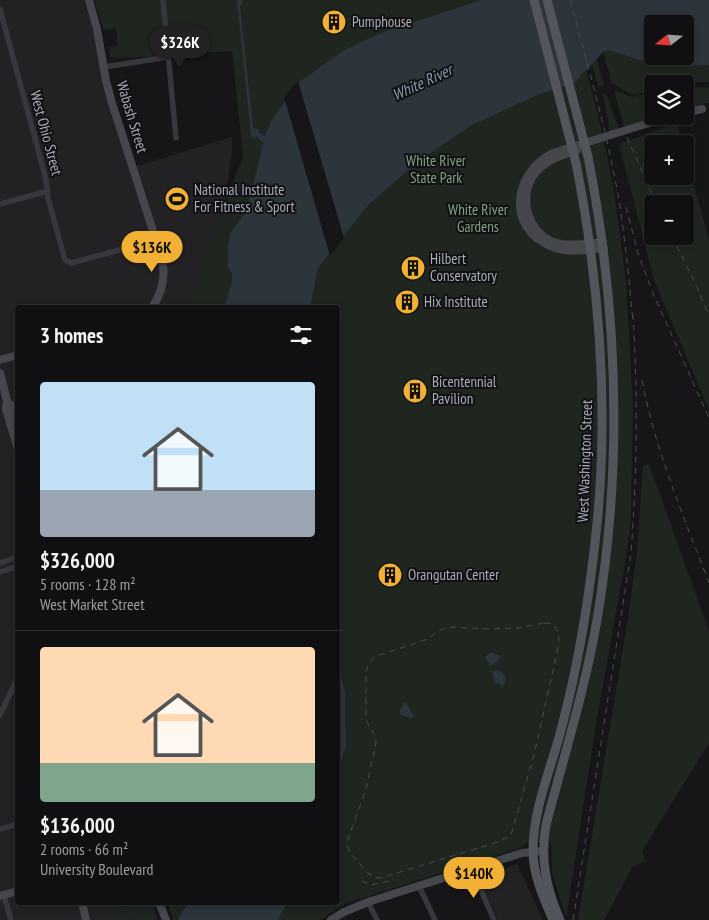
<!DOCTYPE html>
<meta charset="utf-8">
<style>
body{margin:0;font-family:"PT Sans Narrow",sans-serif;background:#1e1e20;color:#f1f3f6;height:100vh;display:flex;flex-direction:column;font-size:19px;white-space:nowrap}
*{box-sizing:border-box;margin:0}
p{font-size:16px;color:#9c9d9f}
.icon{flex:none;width:28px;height:28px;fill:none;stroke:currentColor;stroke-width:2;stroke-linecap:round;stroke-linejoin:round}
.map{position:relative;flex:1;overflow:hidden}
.side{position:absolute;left:15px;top:305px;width:325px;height:600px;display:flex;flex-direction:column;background:#101012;border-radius:5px;box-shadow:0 2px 8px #0003,0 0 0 1px #303032}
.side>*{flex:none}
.needle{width:32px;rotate:253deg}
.tools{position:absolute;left:644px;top:15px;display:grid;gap:10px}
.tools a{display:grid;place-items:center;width:50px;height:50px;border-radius:5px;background:#101012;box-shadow:0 2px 8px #0003,0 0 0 1px #303032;font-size:25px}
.price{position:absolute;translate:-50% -42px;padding:0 11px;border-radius:18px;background:#f2b134;color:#111;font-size:16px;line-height:32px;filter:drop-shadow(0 1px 2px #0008)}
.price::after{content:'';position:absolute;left:50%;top:30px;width:15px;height:11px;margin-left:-8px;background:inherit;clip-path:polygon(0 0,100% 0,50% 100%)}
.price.current{background:#222;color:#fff}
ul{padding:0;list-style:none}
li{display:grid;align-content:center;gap:10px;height:265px;padding:0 25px}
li+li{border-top:1px solid #303032}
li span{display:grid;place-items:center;height:155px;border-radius:5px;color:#555}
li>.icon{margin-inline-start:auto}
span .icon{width:90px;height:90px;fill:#fffc;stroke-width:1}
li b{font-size:21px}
h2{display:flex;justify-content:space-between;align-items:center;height:60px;padding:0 25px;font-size:21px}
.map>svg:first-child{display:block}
.built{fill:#222225}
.green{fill:#1e261f;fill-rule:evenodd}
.water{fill:#2c353c;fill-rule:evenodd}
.pier{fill:#161618}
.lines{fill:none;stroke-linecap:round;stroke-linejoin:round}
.canal{stroke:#2c353c;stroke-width:5}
.street{stroke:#37383d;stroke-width:5.5}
.secondary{stroke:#45474d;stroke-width:8}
.primary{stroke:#53555c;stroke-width:9}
.rail{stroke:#4a4c52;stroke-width:1;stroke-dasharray:6 5;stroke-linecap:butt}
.primary-bridge{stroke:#53555c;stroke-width:9}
.labels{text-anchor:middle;stroke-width:4;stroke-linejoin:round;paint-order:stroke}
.poi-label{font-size:15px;fill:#a8adb8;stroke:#111113;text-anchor:start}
.street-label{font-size:15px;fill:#a8adb8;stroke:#111113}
.park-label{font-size:15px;fill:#7fa381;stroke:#111113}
.water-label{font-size:16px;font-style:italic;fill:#7f9bb3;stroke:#111113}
</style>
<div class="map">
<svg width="709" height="920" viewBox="0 0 709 920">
<rect width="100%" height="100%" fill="#161618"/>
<!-- built -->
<g class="built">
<path d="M0,0H88L133,167L232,137V152L215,264L212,307L18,308V902L158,903L150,920H0Z"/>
<path d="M517,864L518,866L543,920H498L479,878L481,875Z"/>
</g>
<!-- green -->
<g class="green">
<path d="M94,0H568L603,135L614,191L626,282L633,405L631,519L626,557L597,718L566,918L552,873L551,842H527L523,847L347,903L330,913L321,920H173L168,903L338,902V308L192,307L203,258L243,157L232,51L124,58L110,57L109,47L118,46L116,28L104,30Z"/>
<path d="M608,50L639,60L660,58L688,66L709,65V82H693L686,79L682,84H652V90L634,95L630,94L612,83L603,52Z"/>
<path d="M597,59L604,85L598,87L592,65Z"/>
<path d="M685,86H687L688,92L691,93L695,87L709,88V103L685,108Z"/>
<path d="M614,90L632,97L652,92V116H658L624,127Z"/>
<path d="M605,93L607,96L619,129L610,132L603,94Z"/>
<path d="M677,123L682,144H652V176H685V153L709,240V410L654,280L619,144ZM652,204H685V236H652Z"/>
<path d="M649,464L709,631V743L642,851L646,861L633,866L604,920H578L627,624L637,552L643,466Z"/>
<path d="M124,903V902L146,903L134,920H114Z"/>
<path d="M150,903L158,920H139Z"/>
</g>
<!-- water -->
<g class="water">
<path d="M237,0H242V4L240,6L253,128L259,129L255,138L251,135Z"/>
<path d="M482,0H709V65L688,66L660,58L639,60L608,50L603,52L587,70L582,73L576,82L535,96L472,125L420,160L369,204L318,268L310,307L224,308L232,283V274L228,266V246L230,234L247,210L265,136L271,121L298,83L343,51L361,42L386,31ZM652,24H685V56H652Z"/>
<path d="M490,652L500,656L497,662L490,666L485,657Z"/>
<path d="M338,668L345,692L346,746L338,769Z"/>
<path d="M492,671C500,669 503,672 506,678L503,687L499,683H495Z"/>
<path d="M405,701L414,716L410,718L400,714V710Z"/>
<path d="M188,903V902L287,903L278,920H178Z"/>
</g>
<!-- pier -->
<path class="pier" d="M298,81L344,238L330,256L284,97Z"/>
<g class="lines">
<!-- canal -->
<path class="canal" d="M253,135L255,132L267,142"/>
<!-- street -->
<g class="street">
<path d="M163,0L176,138"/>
<path d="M0,9L40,157L46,180L48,198L65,260L71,263L157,240"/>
<path d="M104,67L168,57"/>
<path d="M0,204L48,191"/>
<path d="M0,563L18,557"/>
<path d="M0,572L18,566"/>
<path d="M0,715L18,677"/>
<path d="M0,829L18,824"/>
<path d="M472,869L494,920"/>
<path d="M419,886L435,920"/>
<path d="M4,895L11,920"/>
<path d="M368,902L377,920"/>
</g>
<!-- secondary -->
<g class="secondary">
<path d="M89,0L97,29L106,81L112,103L162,259C166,277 162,293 152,308"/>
<path d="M685,113L702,109"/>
<path d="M577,150C562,155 547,160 537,171C516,194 527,235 557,243C572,247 588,243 603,242"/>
<path d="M604,248C586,250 567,254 550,246C506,227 513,173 553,153L671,116"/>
<path d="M0,360L18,355"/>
<path d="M0,373L7,401L6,409L18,449"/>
<path d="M7,401L12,406L18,425"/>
<path d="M0,896L18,891"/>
<path d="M82,902L86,920"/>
<path d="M159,902L166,920"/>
<path d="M331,920L344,912L368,902L522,853L543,851"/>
</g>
<!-- primary -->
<g class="primary">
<path d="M553,920C543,897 533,875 533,850C533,810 551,768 561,730C579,663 590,593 597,524C609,403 599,281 576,163"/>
<path d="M560,920C546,888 540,859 546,825C564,756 585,689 597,620C623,466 618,310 588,157"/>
</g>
<!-- rail -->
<g class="rail">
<path d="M570,0C588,66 607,132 619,200C625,240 629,280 633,321"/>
<path d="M627,137L656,204"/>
<path d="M626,207L638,253L652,291L709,418"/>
<path d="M672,236L697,287L709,316"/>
<path d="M642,380C655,450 684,517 709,583"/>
<path d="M544,623C559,623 560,635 558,648L534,755L511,835L498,842L384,877L377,878L369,874L350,853L347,845L348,839L366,789L376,743L375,736L367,722L366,717V671L369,663L374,657L428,639L440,630L452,627L482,629L518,628Z"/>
<path d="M362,881L371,885L389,881"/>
<path d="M573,920L631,553C637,474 638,395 633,316"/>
</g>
<!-- primary-bridge -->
<g class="primary-bridge">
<path d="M534,0L576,163"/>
<path d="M547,0L588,157"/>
</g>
</g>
<!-- icons -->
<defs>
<symbol id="building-disc" viewBox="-11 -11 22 22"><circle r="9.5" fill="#f2b134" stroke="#111113"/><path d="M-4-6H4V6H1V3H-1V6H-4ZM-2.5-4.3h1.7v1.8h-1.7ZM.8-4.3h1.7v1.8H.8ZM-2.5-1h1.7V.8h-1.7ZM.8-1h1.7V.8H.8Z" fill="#111"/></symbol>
<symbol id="stadium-disc" viewBox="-11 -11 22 22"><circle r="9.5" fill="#f2b134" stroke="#111113"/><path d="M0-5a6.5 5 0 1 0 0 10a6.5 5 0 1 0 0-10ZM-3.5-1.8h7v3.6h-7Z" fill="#111"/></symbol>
</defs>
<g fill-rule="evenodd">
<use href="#building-disc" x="320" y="8" width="28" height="28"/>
<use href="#stadium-disc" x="163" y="185" width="28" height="28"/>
<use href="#building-disc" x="399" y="254" width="28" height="28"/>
<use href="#building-disc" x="393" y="288" width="28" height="28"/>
<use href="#building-disc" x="401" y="377" width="28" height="28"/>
<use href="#building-disc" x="376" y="561" width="28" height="28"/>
</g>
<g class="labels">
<!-- poi labels -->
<g class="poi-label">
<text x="352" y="27">Pumphouse</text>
<text x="194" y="195">National Institute<tspan x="194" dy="17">For Fitness &amp; Sport</tspan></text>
<text x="430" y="264">Hilbert<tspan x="430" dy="17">Conservatory</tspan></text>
<text x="424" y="307">Hix Institute</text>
<text x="432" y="387">Bicentennial<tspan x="432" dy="17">Pavilion</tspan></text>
<text x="408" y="580">Orangutan Center</text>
</g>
<!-- street labels -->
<g class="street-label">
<text transform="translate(132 117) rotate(73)" y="5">Wabash Street</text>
<text transform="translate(46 133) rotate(75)" y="5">West Ohio Street</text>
<text transform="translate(585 461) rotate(-88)" y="5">West Washington Street</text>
</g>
<!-- park labels -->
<g class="park-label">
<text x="436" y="166">White River<tspan x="436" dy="17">State Park</tspan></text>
<text x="478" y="215">White River<tspan x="478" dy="17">Gardens</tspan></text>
</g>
<!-- water labels -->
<g class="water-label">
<text transform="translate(422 82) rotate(-25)" y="6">White River</text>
</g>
</g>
</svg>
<div class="tools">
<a><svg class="needle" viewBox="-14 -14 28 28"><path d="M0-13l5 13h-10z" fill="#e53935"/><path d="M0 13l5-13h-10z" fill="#9c9d9f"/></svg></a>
<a><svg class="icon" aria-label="layers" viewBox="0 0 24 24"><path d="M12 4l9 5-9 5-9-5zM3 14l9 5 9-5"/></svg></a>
<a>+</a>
<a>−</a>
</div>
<b class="price current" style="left:180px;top:68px">$326K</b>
<b class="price" style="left:152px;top:273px">$136K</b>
<b class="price" style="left:474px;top:899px">$140K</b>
<section class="side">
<h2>3 homes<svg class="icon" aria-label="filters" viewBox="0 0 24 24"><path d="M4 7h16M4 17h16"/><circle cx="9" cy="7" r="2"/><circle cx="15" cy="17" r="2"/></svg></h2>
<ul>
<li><span style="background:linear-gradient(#bfe0f5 70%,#9aa5b1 0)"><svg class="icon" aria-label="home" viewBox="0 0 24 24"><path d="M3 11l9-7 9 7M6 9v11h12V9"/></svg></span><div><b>$326,000</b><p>5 rooms · 128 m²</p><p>West Market Street</p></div></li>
<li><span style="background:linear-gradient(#ffd9b3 75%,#7fa58c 0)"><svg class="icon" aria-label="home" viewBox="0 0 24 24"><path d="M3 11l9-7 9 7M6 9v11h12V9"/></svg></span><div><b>$136,000</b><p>2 rooms · 66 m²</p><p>University Boulevard</p></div></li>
</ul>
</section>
</div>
